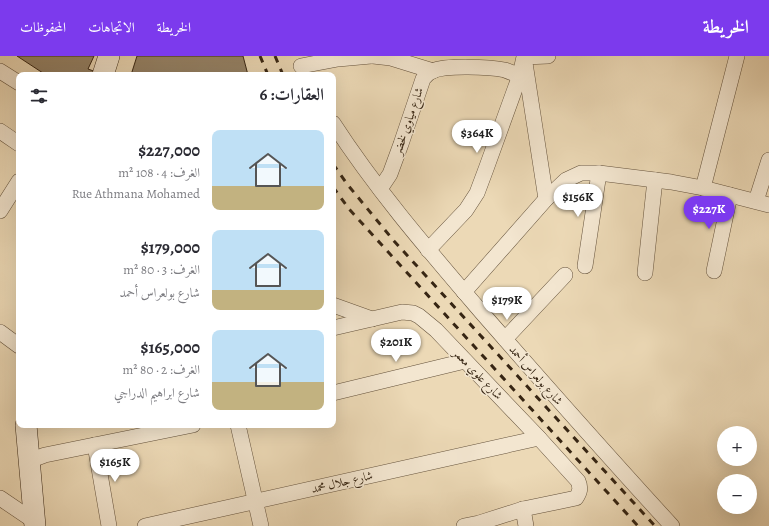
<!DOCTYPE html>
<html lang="ar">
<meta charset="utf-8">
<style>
body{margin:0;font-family:Alegreya,Amiri,serif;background:#f2f2f3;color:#2b2b33;direction:rtl;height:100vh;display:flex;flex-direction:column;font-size:15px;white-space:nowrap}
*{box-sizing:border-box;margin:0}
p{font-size:13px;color:#7c7c81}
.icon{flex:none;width:22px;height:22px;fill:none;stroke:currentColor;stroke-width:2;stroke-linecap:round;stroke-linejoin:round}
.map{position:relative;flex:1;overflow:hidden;direction:ltr}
.sheet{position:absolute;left:16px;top:16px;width:320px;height:356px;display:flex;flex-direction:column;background:#fff;border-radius:8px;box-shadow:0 4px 16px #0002;direction:rtl}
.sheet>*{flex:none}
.buttons{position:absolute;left:717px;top:370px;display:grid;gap:8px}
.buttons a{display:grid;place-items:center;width:40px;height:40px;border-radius:50%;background:#fff;box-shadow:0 4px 16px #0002;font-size:20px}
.price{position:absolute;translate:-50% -34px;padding:0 9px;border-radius:14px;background:#fff;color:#222;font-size:13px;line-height:26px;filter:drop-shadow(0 1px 2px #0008)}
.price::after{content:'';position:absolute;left:50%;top:24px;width:12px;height:9px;margin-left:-6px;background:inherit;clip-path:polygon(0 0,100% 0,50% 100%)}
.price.selected{background:#7c3aed;color:#fff}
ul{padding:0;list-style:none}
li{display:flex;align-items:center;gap:12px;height:100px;padding:0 12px}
li span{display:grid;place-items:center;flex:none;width:112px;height:80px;border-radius:8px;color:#555}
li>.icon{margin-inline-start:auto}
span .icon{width:48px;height:48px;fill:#fffc;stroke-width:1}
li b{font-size:17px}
h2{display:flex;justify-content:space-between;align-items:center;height:48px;padding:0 12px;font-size:17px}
header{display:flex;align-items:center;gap:24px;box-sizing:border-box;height:56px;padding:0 20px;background:#7c3aed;color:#fff}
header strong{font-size:19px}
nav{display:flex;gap:22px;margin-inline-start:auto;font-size:14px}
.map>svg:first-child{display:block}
.building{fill:#958368;stroke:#362513}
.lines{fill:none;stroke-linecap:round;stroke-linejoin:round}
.street-casing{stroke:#64523c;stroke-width:16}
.secondary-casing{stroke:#362513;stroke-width:22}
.street{stroke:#f3e6d0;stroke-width:15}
.secondary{stroke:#f3e6d0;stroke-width:21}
.rail{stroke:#362513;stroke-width:3;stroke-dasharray:7 7;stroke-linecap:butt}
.labels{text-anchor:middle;stroke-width:3;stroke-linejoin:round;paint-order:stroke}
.street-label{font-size:12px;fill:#362513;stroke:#f3e6d0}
</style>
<header>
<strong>الخريطة</strong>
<nav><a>الخريطة</a><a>الاتجاهات</a><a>المحفوظات</a></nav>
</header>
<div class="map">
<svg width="769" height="470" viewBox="0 0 769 470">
<rect width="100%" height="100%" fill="#ecd9b6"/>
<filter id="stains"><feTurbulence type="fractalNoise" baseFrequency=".005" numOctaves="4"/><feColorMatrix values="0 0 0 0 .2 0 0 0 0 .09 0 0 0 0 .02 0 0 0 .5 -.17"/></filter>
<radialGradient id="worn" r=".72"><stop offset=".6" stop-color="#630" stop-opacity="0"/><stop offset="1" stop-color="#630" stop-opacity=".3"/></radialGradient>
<!-- building -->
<g class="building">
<path d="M17,0H94L88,13L99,17L98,19H46Z"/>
<path d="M137,0H243L248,19H131Z"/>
</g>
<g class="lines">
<defs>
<g id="street">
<path d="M373,0L391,2L433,15"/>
<path d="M525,7L546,143"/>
<path d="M301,10L338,3L371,0"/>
<path d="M0,15L19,27"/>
<path d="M333,67C377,135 430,196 483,258C545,329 608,400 672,470"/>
<path d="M0,75L19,88"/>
<path d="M703,132L737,0"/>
<path d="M380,133L390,118L401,88L423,23C426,19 428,17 432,15C447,9 489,11 505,14C510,16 515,18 520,19"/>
<path d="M756,145L769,104"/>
<path d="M0,155L19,125"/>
<path d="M428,194L466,154L477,137L486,113L520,19L524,1L548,0"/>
<path d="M585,210L599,117"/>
<path d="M714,215L730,139"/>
<path d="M645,217L655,124"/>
<path d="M464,236L546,143L566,124L581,117H599L671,126L703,132L769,149"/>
<path d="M333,249L372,263"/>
<path d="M333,272L402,256L413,257L419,260L436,274L539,382L578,425C581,432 580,436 576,442L523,453L479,467L464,470"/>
<path d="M0,276L19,290"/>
<path d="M505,283L565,219"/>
<path d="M333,337L465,305"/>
<path d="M238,369L261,470"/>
<path d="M95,389L109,470"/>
<path d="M29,405L45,399L193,369"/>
<path d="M0,442L34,465"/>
<path d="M523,453L526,470"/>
<path d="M145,470L539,382"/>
</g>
<g id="secondary">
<path d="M103,19L109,0"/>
<path d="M26,369L35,470"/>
</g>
</defs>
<!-- street casing -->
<use href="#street" class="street-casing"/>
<!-- secondary casing -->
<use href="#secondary" class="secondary-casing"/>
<!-- street -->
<use href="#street" class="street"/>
<!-- secondary -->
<use href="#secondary" class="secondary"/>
<!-- rail -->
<g class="rail">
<path d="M260,0L268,19"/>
<path d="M275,0L283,19"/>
<path d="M333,108L347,128L394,185L655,470"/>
<path d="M333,131L349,153L638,470"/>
</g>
</g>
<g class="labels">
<!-- street labels -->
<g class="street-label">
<text transform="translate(408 65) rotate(-71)" y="4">شارع مياوي لخضر</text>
<text transform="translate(478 318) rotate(46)" y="4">شارع علوي معمر</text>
<text transform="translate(536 319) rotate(49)" y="4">شارع بولعراس أحمد</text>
<text transform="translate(342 426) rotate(-13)" y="4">شارع جلال محمد</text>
</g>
</g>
<rect width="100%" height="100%" filter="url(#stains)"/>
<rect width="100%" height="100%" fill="url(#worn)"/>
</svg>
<div class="buttons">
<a>+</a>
<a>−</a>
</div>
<b class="price" style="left:477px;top:98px">$364K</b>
<b class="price" style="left:578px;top:162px">$156K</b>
<b class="price selected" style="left:709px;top:174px">$227K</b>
<b class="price" style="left:507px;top:265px">$179K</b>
<b class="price" style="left:396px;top:307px">$201K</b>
<b class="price" style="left:115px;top:427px">$165K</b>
<section class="sheet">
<h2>العقارات: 6<svg class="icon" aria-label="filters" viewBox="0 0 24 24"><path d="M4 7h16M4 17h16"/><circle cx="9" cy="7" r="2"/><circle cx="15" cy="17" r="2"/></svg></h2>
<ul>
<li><span style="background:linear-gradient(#bfe0f5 70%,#c2b280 0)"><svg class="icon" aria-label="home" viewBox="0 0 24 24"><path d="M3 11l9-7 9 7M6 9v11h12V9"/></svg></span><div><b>$227,000</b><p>الغرف: 4 · 108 m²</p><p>Rue Athmana Mohamed</p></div></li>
<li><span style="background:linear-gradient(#bfe0f5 75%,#c2b280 0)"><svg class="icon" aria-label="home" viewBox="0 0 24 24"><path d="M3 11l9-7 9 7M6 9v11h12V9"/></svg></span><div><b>$179,000</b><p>الغرف: 3 · 80 m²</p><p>شارع بولعراس أحمد</p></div></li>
<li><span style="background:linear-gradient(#bfe0f5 65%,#c2b280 0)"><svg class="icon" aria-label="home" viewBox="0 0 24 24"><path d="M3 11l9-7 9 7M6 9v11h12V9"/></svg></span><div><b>$165,000</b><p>الغرف: 2 · 80 m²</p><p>شارع ابراهيم الدراجي</p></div></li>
</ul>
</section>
</div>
